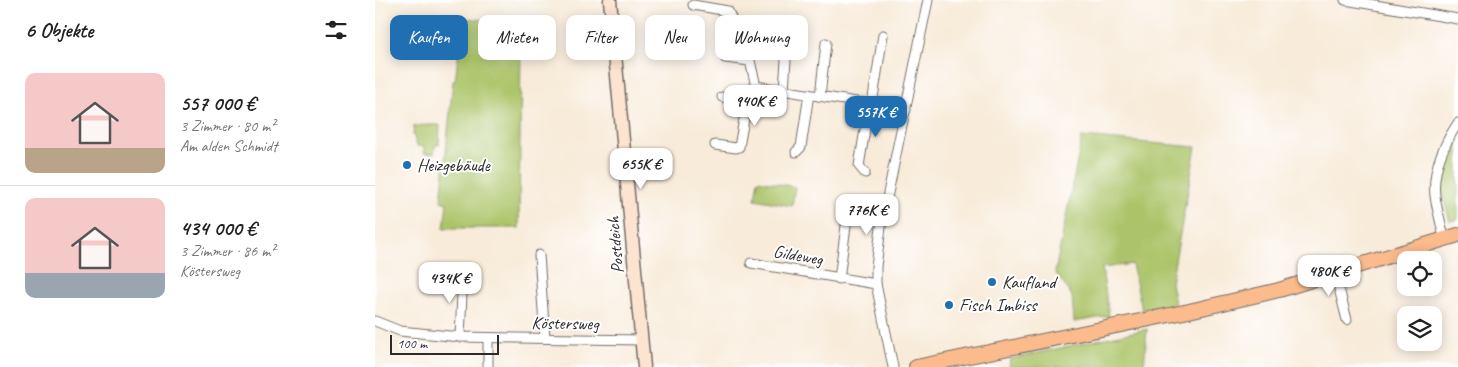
<!DOCTYPE html>
<html lang="de">
<meta charset="utf-8">
<style>
body{margin:0;font-family:Caveat,sans-serif;background:#f6f6f6;color:#222;height:100vh;display:flex;flex-direction:column;font-size:19px;white-space:nowrap}
*{box-sizing:border-box;margin:0}
p{font-size:16px;color:#767676}
.icon{flex:none;width:28px;height:28px;fill:none;stroke:currentColor;stroke-width:2;stroke-linecap:round;stroke-linejoin:round}
.map{position:relative;flex:1;overflow:hidden}
.panel{display:flex;flex-direction:column;background:#fff;width:375px}
.panel>*{flex:none}
.hud{position:absolute;left:15px;top:15px;width:475px;height:45px;display:flex;gap:10px}
.tools{position:absolute;left:1022px;top:251px;display:grid;gap:10px}
.tools a{display:grid;place-items:center;width:45px;height:45px;border-radius:10px;background:#fff;box-shadow:0 2px 12px #0003;font-size:25px}
.scale{position:absolute;left:15px;bottom:12px;width:109px;box-sizing:border-box;padding-left:5px;border:2px solid #2b2b2b;border-top:0;font-size:14px;line-height:18px;white-space:nowrap;color:#2b2b2b;-webkit-text-stroke:4px #fff;paint-order:stroke}
.price{position:absolute;translate:-50% -42px;padding:0 11px;border-radius:10px;background:#fff;color:#222;font-size:16px;line-height:32px;filter:drop-shadow(0 1px 2px #0008)}
.price::after{content:'';position:absolute;left:50%;top:30px;width:15px;height:11px;margin-left:-8px;background:inherit;clip-path:polygon(0 0,100% 0,50% 100%)}
.price.active{background:#1f6fb2;color:#fff}
ul{padding:0;list-style:none}
li{display:flex;align-items:center;gap:15px;height:125px;padding:0 25px}
li+li{border-top:1px solid #e0e0e0}
li span{display:grid;place-items:center;flex:none;width:140px;height:100px;border-radius:10px;color:#555}
li>.icon{margin-inline-start:auto}
span .icon{width:60px;height:60px;fill:#fffc;stroke-width:1}
li b{font-size:21px}
h2{display:flex;justify-content:space-between;align-items:center;height:60px;padding:0 25px;font-size:21px}
.chip{padding:0 18px;border-radius:10px;background:#fff;box-shadow:0 2px 12px #0003;font-size:18px;line-height:45px}
.chip.active{background:#1f6fb2;color:#fff}
main{display:flex;flex:1;min-height:0}
.map>svg:first-child{display:block}
.green{fill:#acc469;stroke:#6c784a}
.lines{fill:none;stroke-linecap:round;stroke-linejoin:round}
.street-casing{stroke:#736e68;stroke-width:11}
.secondary-casing{stroke:#736e68;stroke-width:15}
.primary-casing{stroke:#736e68;stroke-width:16}
.street{stroke:#fff;stroke-width:9}
.secondary{stroke:#fde4d1;stroke-width:12}
.primary{stroke:#fbbb8c;stroke-width:14}
.poi-dot{fill:#1f6fb2;stroke:#fff;stroke-width:2}
.labels{text-anchor:middle;stroke-width:4;stroke-linejoin:round;paint-order:stroke}
.poi-label{font-size:18px;fill:#2b2b2b;stroke:#fff;text-anchor:start}
.street-label{font-size:18px;fill:#2b2b2b;stroke:#fff}
</style>
<main>
<section class="panel">
<h2>6 Objekte<svg class="icon" aria-label="filters" viewBox="0 0 24 24"><path d="M4 7h16M4 17h16"/><circle cx="9" cy="7" r="2"/><circle cx="15" cy="17" r="2"/></svg></h2>
<ul>
<li><span style="background:linear-gradient(#f6c9c9 75%,#b9a48a 0)"><svg class="icon" aria-label="home" viewBox="0 0 24 24"><path d="M3 11l9-7 9 7M6 9v11h12V9"/></svg></span><div><b>557 000 €</b><p>3 Zimmer · 80 m²</p><p>Am alden Schmidt</p></div></li>
<li><span style="background:linear-gradient(#f6c9c9 75%,#9aa5b1 0)"><svg class="icon" aria-label="home" viewBox="0 0 24 24"><path d="M3 11l9-7 9 7M6 9v11h12V9"/></svg></span><div><b>434 000 €</b><p>3 Zimmer · 86 m²</p><p>Köstersweg</p></div></li>
</ul>
</section>
<div class="map">
<svg width="1083" height="367" viewBox="0 0 1083 367">
<rect width="100%" height="100%" fill="#fff"/>
<filter id="ink" filterUnits="userSpaceOnUse"><feTurbulence type="fractalNoise" baseFrequency=".02" numOctaves="2"/><feDisplacementMap in="SourceGraphic" scale="10" xChannelSelector="R" yChannelSelector="G"/><feConvolveMatrix kernelMatrix="1 2 1 2 8 2 1 2 1" color-interpolation-filters="sRGB"/></filter>
<filter id="wash" filterUnits="userSpaceOnUse"><feTurbulence type="fractalNoise" baseFrequency=".0096" numOctaves="4" result="noise"/><feDisplacementMap in="SourceGraphic" scale="20" xChannelSelector="R" yChannelSelector="G"/><feGaussianBlur stdDeviation="1.12" result="paint"/><feColorMatrix in="noise" values="0 0 0 0 0 0 0 0 0 0 0 0 0 0 0 0 0 1.4 0 .05"/><feComposite in="paint" operator="in"/></filter>
<g filter="url(#wash)">
<rect width="100%" height="100%" fill="#f8ebd9"/>
<!-- green -->
<g class="green">
<path d="M88,18L148,23L146,42L144,228H69L72,203L66,201L78,81H80Z"/>
<path d="M52,125H65L64,145H60L59,154L49,153V147L42,146L38,134L39,126Z"/>
<path d="M1083,129V219L1075,221C1062,180 1062,166 1083,129Z"/>
<path d="M707,137L821,147L796,283L800,304L767,310L757,264L727,268L734,316L699,322L697,296L680,272Z"/>
<path d="M383,180L420,187L417,206L380,199Z"/>
<path d="M772,329L769,367H634L635,359Z"/>
</g>
</g>
<g filter="url(#ink)">
<g class="lines">
<defs>
<g id="street">
<path d="M970,0L1083,19"/>
<path d="M318,5L353,11L375,61L381,86L531,110"/>
<path d="M350,58L375,61"/>
<path d="M409,90L411,60"/>
<path d="M445,96L451,43"/>
<path d="M347,97L372,101"/>
<path d="M340,145L361,148L364,147L374,91L381,86"/>
<path d="M421,152L426,147L434,94"/>
<path d="M490,173L484,166L493,111L497,104L508,35"/>
<path d="M1069,239C1067,225 1062,211 1060,196C1057,170 1069,144 1083,123"/>
<path d="M164,255L170,338"/>
<path d="M376,263L501,284"/>
<path d="M959,269L972,320"/>
<path d="M464,279L474,203L510,209"/>
<path d="M0,321L25,331L85,337L266,340"/>
<path d="M85,337L88,273"/>
<path d="M113,367V338"/>
<path d="M518,367L501,284V267L506,227L553,0"/>
</g>
<path id="secondary" d="M235,0L269,367"/>
<path id="primary" d="M541,367L814,311L904,290L1083,235"/>
</defs>
<!-- street casing -->
<use href="#street" class="street-casing"/>
<!-- secondary casing -->
<use href="#secondary" class="secondary-casing"/>
<!-- primary casing -->
<use href="#primary" class="primary-casing"/>
<!-- street -->
<use href="#street" class="street"/>
<!-- secondary -->
<use href="#secondary" class="secondary"/>
<!-- primary -->
<use href="#primary" class="primary"/>
</g>
</g>
<!-- markers -->
<g class="poi-dot">
<circle cx="32" cy="165" r="5"/>
<circle cx="617" cy="282" r="5"/>
<circle cx="574" cy="305" r="5"/>
</g>
<g class="labels">
<!-- poi labels -->
<g class="poi-label">
<text x="42" y="171">Heizgebäude</text>
<text x="627" y="288">Kaufland</text>
<text x="584" y="311">Fisch Imbiss</text>
</g>
<!-- street labels -->
<g class="street-label">
<text transform="translate(240 245) rotate(-95)" y="6">Postdeich</text>
<text transform="translate(423 255) rotate(10)" y="6">Gildeweg</text>
<text transform="translate(190 323) rotate(1)" y="6">Köstersweg</text>
</g>
</g>
</svg>
<div class="tools">
<a><svg class="icon" aria-label="locate" viewBox="0 0 24 24"><circle cx="12" cy="12" r="6"/><path d="M12 2v4M12 18v4M2 12h4M18 12h4"/></svg></a>
<a><svg class="icon" aria-label="layers" viewBox="0 0 24 24"><path d="M12 4l9 5-9 5-9-5zM3 14l9 5 9-5"/></svg></a>
</div>
<div class="scale">100 m</div>
<b class="price" style="left:380px;top:127px">940K €</b>
<b class="price active" style="left:501px;top:138px">557K €</b>
<b class="price" style="left:266px;top:190px">655K €</b>
<b class="price" style="left:492px;top:236px">776K €</b>
<b class="price" style="left:954px;top:297px">480K €</b>
<b class="price" style="left:75px;top:304px">434K €</b>
<div class="hud">
<a class="chip active">Kaufen</a>
<a class="chip">Mieten</a>
<a class="chip">Filter</a>
<a class="chip">Neu</a>
<a class="chip">Wohnung</a>
</div>
</div>
</main>
